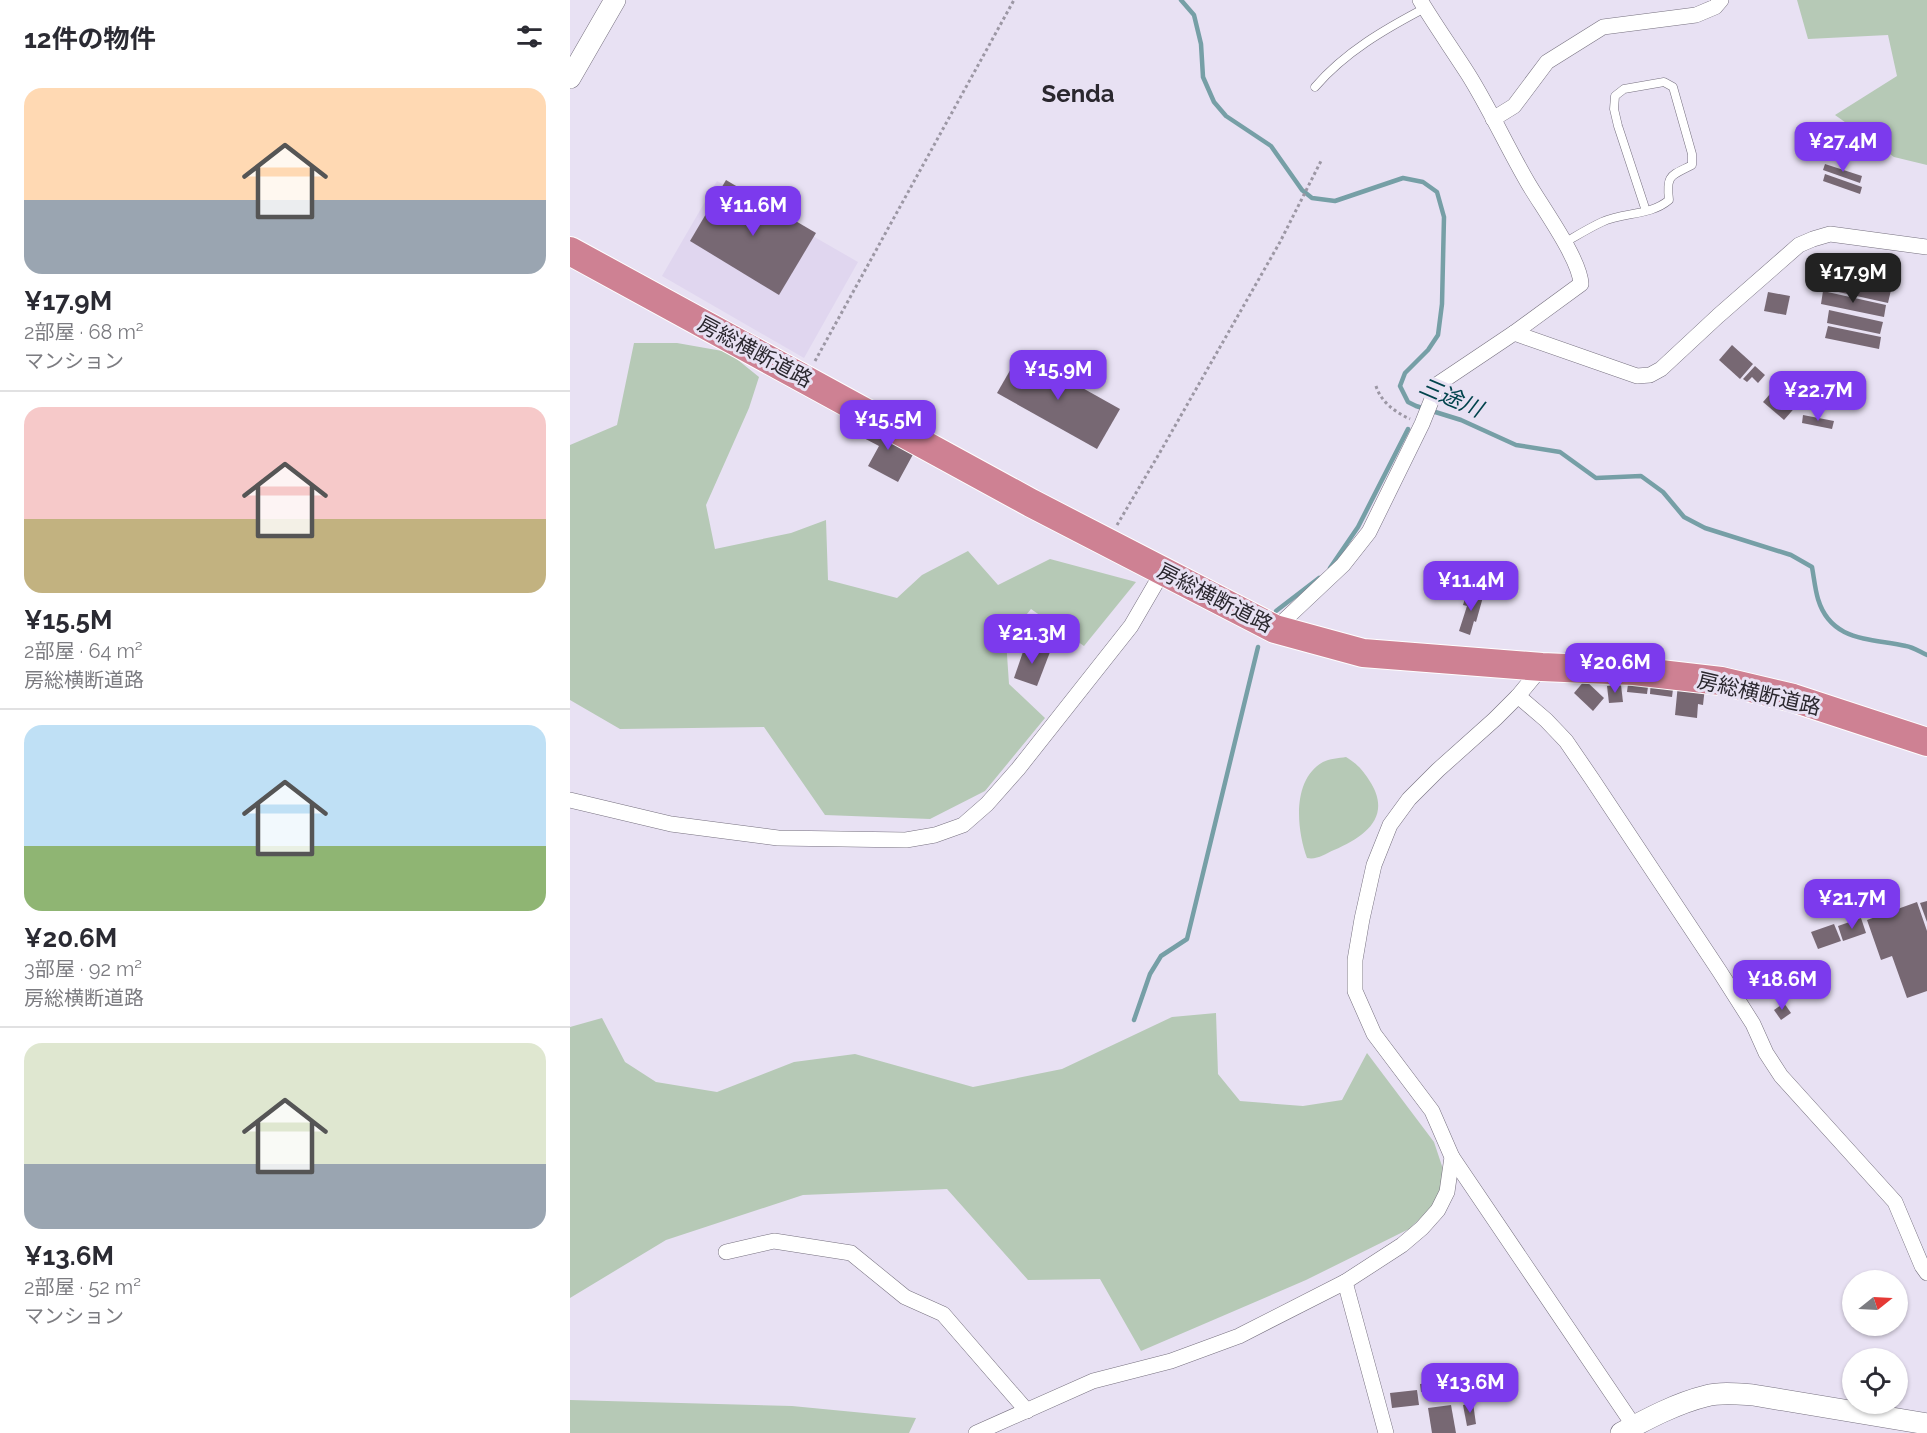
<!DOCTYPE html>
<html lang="ja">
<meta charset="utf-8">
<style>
body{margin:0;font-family:Raleway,"Noto Sans JP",sans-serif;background:#f7f7f7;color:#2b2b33;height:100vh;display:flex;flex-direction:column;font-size:22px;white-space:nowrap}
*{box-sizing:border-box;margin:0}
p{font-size:20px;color:#7c7c81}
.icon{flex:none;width:33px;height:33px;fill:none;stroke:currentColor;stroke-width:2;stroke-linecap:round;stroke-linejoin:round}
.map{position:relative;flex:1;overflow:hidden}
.panel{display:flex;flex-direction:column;background:#fff;width:570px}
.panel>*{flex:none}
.needle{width:39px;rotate:72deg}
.buttons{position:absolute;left:1272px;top:1270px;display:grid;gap:12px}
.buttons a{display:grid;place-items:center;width:66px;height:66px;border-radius:50%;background:#fff;box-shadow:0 2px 4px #0004;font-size:30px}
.price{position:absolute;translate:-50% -51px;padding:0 14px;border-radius:12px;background:#7c3aed;color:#fff;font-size:20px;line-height:39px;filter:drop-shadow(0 2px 3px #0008)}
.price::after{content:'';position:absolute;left:50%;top:36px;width:18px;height:14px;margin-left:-9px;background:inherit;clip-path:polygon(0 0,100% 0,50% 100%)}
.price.selected{background:#222;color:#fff}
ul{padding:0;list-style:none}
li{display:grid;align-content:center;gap:12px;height:318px;padding:0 24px}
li+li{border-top:2px solid #e1e1e2}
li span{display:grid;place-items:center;height:186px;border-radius:18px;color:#555}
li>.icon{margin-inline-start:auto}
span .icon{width:108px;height:108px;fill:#fffc;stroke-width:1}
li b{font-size:26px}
h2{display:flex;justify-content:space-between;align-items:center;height:72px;padding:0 24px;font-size:26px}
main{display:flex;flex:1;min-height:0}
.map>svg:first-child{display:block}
.built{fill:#e0d6ef}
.green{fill:#b6c9b6}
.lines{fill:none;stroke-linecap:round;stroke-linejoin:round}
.stream{stroke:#769fa6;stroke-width:4.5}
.building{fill:#776873}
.lane-casing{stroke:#76707f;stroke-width:9}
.street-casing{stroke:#76707f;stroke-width:16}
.secondary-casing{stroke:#76707f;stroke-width:22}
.highway-casing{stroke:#fff;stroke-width:30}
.path{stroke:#9c97a4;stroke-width:3;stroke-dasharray:3 3;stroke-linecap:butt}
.lane{stroke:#fff;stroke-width:8}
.street{stroke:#fff;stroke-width:15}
.secondary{stroke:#fff;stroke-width:21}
.highway{stroke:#ce8193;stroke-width:28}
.labels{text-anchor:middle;stroke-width:6;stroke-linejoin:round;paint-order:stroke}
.street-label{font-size:21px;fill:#2a272e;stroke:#e8e1f3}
.water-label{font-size:22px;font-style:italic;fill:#01434c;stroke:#e8e1f3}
.quarter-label{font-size:24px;font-weight:bold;fill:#2a272e;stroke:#e8e1f3}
</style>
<main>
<section class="panel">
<h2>12件の物件<svg class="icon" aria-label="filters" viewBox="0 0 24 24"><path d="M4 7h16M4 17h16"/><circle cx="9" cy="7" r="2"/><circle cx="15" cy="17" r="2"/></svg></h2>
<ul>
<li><span style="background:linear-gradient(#ffd9b3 60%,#9aa5b1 0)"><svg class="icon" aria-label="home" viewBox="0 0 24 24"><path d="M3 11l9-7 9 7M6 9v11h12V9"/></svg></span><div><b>¥17.9M</b><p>2部屋 · 68 m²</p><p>マンション</p></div></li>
<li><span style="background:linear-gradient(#f6c9c9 60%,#c2b280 0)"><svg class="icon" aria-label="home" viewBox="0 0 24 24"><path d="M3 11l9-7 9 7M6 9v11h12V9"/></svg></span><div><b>¥15.5M</b><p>2部屋 · 64 m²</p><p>房総横断道路</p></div></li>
<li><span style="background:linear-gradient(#bfe0f5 65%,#8fb573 0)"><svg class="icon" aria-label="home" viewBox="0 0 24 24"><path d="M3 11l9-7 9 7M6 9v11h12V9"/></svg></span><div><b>¥20.6M</b><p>3部屋 · 92 m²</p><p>房総横断道路</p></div></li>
<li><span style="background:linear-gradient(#dfe7d0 65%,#9aa5b1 0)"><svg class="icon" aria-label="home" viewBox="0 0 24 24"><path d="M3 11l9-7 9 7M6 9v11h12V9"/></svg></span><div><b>¥13.6M</b><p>2部屋 · 52 m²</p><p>マンション</p></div></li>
</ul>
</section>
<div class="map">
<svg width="1357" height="1433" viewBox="0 0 1357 1433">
<rect width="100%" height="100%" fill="#e8e1f3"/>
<!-- built -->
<path class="built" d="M147,181L288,262L234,358L92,276Z"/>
<!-- green -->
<g class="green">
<path d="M1227,0H1357V165L1324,157L1265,115L1327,76L1318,35L1238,39Z"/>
<path d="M64,343H107L158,352L189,377L179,408L136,505L145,549L221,533L256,520L258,580L327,598L352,575L398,551L428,585L480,559L566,582L514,646L461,609L436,640L439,684L475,718L415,791L360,819L255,815L194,727L50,729L0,700V445L47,425Z"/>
<path d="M776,757C786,763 792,769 799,780C823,816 796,836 764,850C755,854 747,860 737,858C727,831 721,780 753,762C759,759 769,758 776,757Z"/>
<path d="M646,1013L648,1074L670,1101L733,1106L772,1100L797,1053L864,1142L880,1190L839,1229L736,1280L571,1351L530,1279L458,1280L377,1189L233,1195L96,1240L0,1298V1027L32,1018L55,1062L86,1082L147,1092L224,1062L285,1054L403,1087L492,1069L602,1017Z"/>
<path d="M0,1400L222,1406L346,1418L339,1433H0Z"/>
</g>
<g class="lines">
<!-- stream -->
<g class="stream">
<path d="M611,0L624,15L631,44L633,77L644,102L656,116L701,146L732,190L742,198L765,201L833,178L853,182L867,192L874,217L872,304L868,335L858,350L835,373L830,386L838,402L846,406L891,420L946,445L990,452L1026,478L1071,476L1093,492L1114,517L1135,528L1221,555L1242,567C1244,578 1245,589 1248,599C1261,642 1300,638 1336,646C1343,647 1350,652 1357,655"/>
<path d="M760,568L788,527L838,429"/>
<path d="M706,611L749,578"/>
<path d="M564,1020L580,974L591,956L617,939L688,647"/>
</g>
</g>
<!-- building -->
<g class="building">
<path d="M1255,164L1292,176L1290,183L1253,170Z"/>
<path d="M1255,174L1292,187L1290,194L1253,181Z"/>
<path d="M156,180L246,233L209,295L120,241Z"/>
<path d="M1258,277L1321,290L1318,303L1255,289Z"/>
<path d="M1253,291L1316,305L1314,317L1251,304Z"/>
<path d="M1198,292L1220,296L1216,315L1194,311Z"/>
<path d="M1259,310L1313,322L1310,334L1257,323Z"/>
<path d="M1258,326L1311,337L1309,349L1255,338Z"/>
<path d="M1162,345L1183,364L1170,379L1149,360Z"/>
<path d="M450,353L550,409L527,449L427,393Z"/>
<path d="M1185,366L1195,375L1188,383L1182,377L1177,382L1173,379Z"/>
<path d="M1207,386L1228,404L1214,420L1193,402Z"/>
<path d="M1233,415L1264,421L1262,429L1232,423Z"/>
<path d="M296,420L347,447L328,482L298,466L309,446L288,435Z"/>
<path d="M897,592L913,597L906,622L904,621L900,635L889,631L897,606L893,605Z"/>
<path d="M456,643L480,652L467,686L444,678Z"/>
<path d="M1059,676L1079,679L1077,694L1057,692Z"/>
<path d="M1081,679L1104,681L1102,697L1080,694Z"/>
<path d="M1015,680L1034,698L1023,711L1004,693Z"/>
<path d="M1108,684L1135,687L1133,705L1128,704L1127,718L1105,715Z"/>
<path d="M1051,685L1053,702L1039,703L1037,686Z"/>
<path d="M1357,901V922L1350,903Z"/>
<path d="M1347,902L1357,931V991L1337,998L1322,956L1311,960L1297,920Z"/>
<path d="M1291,918L1296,933L1273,941L1268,926Z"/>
<path d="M1264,924L1271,941L1248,949L1241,932Z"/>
<path d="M1214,1003L1221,1013L1211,1020L1204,1010Z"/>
<path d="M878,1376L883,1395L868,1398L863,1379Z"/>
<path d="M859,1383L860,1390L851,1392L850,1384Z"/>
<path d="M847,1390L849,1405L822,1408L820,1393Z"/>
<path d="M903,1403L906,1424L897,1426L893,1405Z"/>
<path d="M881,1405L886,1433H862L858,1408Z"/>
</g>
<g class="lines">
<defs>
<g id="lane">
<path d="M745,87C775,52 815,29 855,8"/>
<path d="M994,243C1006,236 1019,228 1032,222C1054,212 1080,216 1099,200C1096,174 1101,176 1122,165V154L1103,87L1094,82L1054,89L1045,96L1044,109L1048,126L1076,211"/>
</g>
<g id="street">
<path d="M923,119L944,106L977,62L1033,27L1126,15L1145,7L1151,0"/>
<path d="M944,333L1067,376L1080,375L1091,369L1148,316L1229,245L1243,239L1260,234L1357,247"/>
<path d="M705,629L773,565L799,532L852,424L868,384L944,333L1011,284C1010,259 972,207 958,183C937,147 920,109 898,74C882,49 865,25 850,0"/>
<path d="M948,696L976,720L996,741L1022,779L1150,972L1183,1024L1196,1053L1211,1076L1325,1202L1352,1266L1357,1273"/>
<path d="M0,800L101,824L208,838L336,840L365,835L393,825L417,804L448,769L561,626L593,571"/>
<path d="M882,1157L1064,1426"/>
<path d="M156,1252L204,1241L281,1253L335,1297L373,1314L457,1411"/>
<path d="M775,1282L816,1433"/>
<path d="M406,1433L523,1381L601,1361L669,1336L775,1282L832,1245L852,1228L868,1210L877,1192L882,1157L862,1111L804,1034L785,991V960L792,919L804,865L820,825L839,799L868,770L925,719L948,696L972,667"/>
</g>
<g id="secondary">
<path d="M0,78L45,0"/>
<path d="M1051,1433C1077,1419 1107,1403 1136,1396C1151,1392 1168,1394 1183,1395L1357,1424"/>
</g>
<path id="highway" d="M0,251L461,503L705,629L793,653L972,667L1064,671L1151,681L1223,698L1357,742"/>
</defs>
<!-- lane casing -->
<use href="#lane" class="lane-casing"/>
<!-- street casing -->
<use href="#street" class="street-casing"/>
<!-- secondary casing -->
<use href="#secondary" class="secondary-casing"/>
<!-- highway casing -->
<use href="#highway" class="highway-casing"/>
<!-- path -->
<g class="path">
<path d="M245,361L444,0"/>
<path d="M806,386C811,402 825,412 840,419"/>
<path d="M547,525L589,454L710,242L751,161"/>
</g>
<!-- lane -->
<use href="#lane" class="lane"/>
<!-- street -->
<use href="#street" class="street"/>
<!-- secondary -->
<use href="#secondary" class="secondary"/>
<!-- highway -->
<use href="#highway" class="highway"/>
</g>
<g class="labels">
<!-- street labels -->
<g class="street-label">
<text transform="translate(185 352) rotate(28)" y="7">房総横断道路</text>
<text transform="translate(645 598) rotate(27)" y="7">房総横断道路</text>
<text transform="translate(1189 694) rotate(13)" y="7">房総横断道路</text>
</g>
<!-- water labels -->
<g class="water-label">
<text transform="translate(881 397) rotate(23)" y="8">三途川</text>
</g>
<!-- quarter labels -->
<g class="quarter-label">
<text x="508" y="102">Senda</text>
</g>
</g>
</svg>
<div class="buttons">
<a><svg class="needle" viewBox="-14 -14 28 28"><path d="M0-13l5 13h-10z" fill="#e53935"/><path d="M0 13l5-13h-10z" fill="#7c7c81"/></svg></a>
<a><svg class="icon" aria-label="locate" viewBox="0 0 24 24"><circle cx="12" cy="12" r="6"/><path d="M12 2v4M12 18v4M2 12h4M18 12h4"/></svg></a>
</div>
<b class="price" style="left:1273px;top:173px">¥27.4M</b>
<b class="price" style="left:183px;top:237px">¥11.6M</b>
<b class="price selected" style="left:1283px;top:304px">¥17.9M</b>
<b class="price" style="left:488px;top:401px">¥15.9M</b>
<b class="price" style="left:1248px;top:422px">¥22.7M</b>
<b class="price" style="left:318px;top:451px">¥15.5M</b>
<b class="price" style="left:901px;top:612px">¥11.4M</b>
<b class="price" style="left:462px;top:665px">¥21.3M</b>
<b class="price" style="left:1045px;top:694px">¥20.6M</b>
<b class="price" style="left:1282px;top:930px">¥21.7M</b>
<b class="price" style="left:1212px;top:1011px">¥18.6M</b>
<b class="price" style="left:900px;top:1414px">¥13.6M</b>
</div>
</main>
